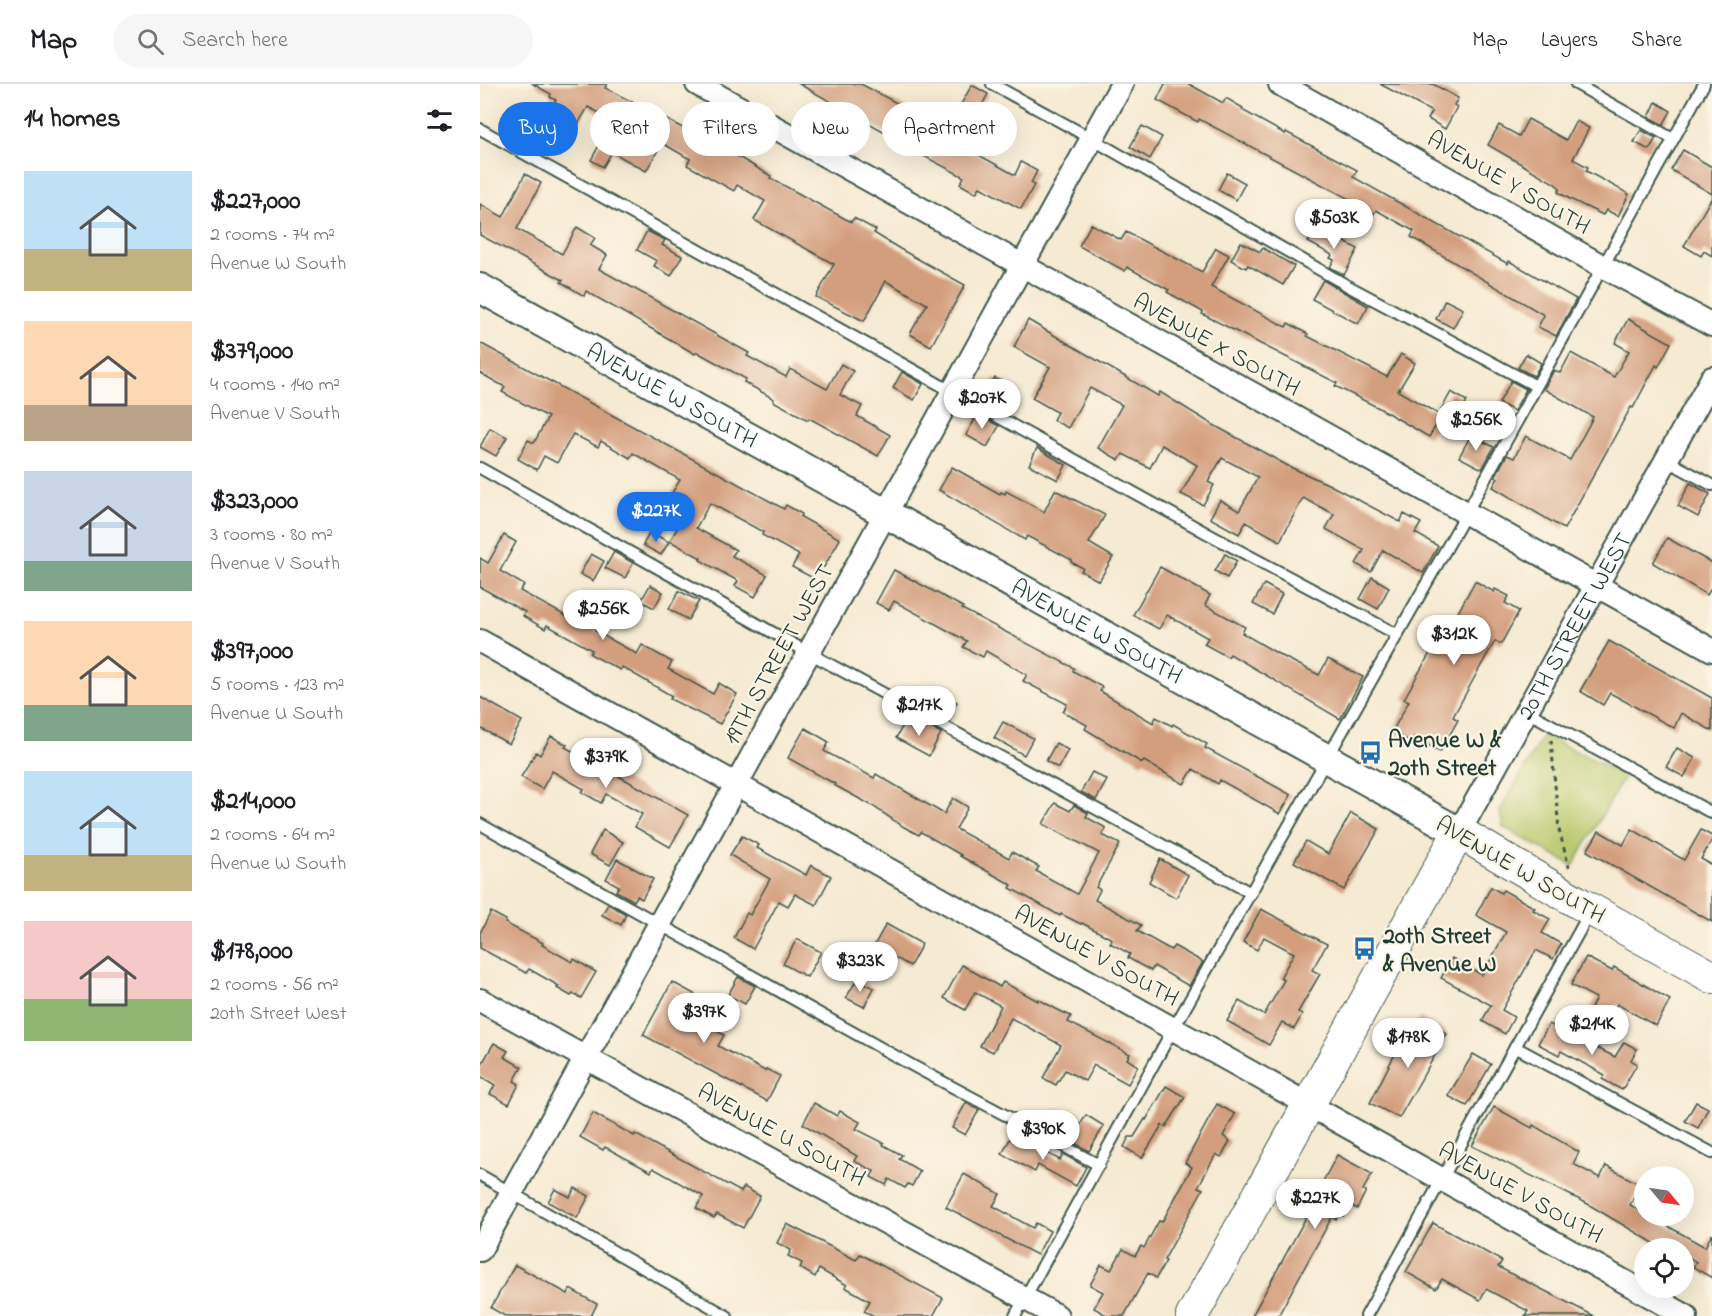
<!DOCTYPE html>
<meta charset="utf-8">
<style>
body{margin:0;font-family:"Indie Flower",sans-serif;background:#f6f6f6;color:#202124;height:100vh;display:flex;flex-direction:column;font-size:22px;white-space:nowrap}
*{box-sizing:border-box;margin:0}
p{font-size:20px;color:#757577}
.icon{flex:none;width:33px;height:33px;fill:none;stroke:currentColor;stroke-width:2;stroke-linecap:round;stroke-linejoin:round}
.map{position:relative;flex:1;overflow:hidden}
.sheet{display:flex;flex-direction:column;background:#fff;width:480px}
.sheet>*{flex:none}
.banner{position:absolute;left:18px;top:18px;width:570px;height:54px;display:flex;gap:12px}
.needle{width:39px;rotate:119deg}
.fabs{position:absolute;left:1154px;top:1082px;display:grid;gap:12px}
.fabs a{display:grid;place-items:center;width:60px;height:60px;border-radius:50%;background:#fff;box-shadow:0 6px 24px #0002;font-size:30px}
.price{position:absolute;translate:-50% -51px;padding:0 14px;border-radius:21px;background:#fff;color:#222;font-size:20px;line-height:39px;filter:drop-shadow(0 2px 3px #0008)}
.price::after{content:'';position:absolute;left:50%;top:36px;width:18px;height:14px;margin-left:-9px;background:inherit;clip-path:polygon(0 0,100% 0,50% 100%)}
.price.active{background:#1a73e8;color:#fff}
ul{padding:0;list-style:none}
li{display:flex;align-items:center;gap:18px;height:150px;padding:0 24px}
li span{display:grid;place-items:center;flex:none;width:168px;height:120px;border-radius:0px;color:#555}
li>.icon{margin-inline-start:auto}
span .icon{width:72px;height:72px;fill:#fffc;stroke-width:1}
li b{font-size:26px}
h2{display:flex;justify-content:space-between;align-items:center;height:72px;padding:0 24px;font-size:26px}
.tag{padding:0 21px;border-radius:27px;background:#fff;box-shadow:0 6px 24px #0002;font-size:21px;line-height:54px}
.tag.active{background:#1a73e8;color:#fff}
header{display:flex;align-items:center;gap:36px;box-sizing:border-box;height:84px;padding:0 30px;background:#fff;border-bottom:2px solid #e0e0e0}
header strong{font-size:28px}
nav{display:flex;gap:33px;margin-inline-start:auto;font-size:21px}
.search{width:420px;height:54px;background:#f6f6f6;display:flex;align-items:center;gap:15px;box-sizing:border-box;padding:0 21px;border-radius:33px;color:#757577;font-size:22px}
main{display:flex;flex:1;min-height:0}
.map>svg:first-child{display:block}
.green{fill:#b7c86b;stroke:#6b8250;stroke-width:1.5}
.building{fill:#d39e7e}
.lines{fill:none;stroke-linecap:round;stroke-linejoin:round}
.service-casing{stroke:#3f574c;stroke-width:14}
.minor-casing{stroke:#3f574c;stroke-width:26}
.tertiary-casing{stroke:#3f574c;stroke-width:32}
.secondary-casing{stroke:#3f574c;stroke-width:34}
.path{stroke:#3f574c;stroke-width:3;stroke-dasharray:4.5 4.5;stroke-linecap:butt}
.service{stroke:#fff;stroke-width:10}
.minor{stroke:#fff;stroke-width:22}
.tertiary{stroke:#fff;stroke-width:28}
.secondary{stroke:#fff;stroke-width:32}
.labels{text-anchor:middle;stroke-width:4.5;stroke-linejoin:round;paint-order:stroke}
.street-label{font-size:24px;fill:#1f3d34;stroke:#fcf5e5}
.poi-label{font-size:24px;font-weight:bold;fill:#1f3d34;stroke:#fcf5e5;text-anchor:start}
</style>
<header>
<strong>Map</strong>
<div class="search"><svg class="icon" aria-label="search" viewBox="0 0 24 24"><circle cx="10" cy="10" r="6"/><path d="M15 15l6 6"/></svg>Search here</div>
<nav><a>Map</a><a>Layers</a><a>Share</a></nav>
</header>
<main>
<section class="sheet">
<h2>14 homes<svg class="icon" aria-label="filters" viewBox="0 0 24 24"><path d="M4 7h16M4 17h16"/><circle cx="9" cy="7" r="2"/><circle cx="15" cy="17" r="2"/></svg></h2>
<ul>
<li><span style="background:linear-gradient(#bfe0f5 65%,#c2b280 0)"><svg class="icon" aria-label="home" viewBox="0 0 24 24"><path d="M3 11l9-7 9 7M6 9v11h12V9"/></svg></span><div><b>$227,000</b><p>2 rooms · 74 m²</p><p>Avenue W South</p></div></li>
<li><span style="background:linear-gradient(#ffd9b3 70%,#b9a48a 0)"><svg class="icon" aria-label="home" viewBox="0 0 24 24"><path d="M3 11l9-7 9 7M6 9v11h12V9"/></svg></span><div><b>$379,000</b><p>4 rooms · 140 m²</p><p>Avenue V South</p></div></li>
<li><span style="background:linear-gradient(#c9d6e8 75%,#7fa58c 0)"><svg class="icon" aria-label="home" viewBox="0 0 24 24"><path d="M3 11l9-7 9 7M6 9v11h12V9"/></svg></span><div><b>$323,000</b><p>3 rooms · 80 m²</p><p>Avenue V South</p></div></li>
<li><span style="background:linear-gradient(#ffd9b3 70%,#7fa58c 0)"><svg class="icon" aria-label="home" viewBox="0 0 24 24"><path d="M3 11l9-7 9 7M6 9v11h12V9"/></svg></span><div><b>$397,000</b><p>5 rooms · 123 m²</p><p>Avenue U South</p></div></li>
<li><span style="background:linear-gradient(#bfe0f5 70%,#c2b280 0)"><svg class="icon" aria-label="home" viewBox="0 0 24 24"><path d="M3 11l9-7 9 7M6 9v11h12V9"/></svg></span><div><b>$214,000</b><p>2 rooms · 64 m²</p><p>Avenue W South</p></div></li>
<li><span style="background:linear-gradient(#f6c9c9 65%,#8fb573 0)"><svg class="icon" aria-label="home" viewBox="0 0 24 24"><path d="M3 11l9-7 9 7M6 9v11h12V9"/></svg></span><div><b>$178,000</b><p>2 rooms · 56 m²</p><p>20th Street West</p></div></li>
</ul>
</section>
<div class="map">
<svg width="1232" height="1232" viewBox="0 0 1232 1232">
<rect width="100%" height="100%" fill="#fcf5e5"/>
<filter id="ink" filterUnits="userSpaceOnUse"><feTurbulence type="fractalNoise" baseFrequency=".0167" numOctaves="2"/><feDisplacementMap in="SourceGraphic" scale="12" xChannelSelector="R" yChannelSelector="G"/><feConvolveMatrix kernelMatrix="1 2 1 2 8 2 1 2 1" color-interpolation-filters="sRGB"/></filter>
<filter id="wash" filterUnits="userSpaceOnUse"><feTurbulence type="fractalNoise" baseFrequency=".008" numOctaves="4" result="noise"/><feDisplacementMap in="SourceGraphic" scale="24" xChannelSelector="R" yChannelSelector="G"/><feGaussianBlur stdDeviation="1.35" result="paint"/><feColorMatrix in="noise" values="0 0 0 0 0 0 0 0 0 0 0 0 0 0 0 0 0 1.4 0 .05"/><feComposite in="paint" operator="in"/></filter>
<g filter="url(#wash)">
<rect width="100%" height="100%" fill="#f5ead2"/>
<!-- green -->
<path class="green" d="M1063,651L1145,691L1093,782L1023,743L1020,727Z"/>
<g id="blocks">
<!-- building -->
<g class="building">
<path d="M53,0H127L125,4L222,54L223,51L256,69L255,71L291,92L290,94L371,138L374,134L396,146L394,149L420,165L485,201L451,262L430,250L447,220L406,197L384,237L336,213L354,180L274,136L285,117L257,101L254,107L207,81L210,75L182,59L166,87L132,68L123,83L111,76L133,36L108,23L85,63L70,54L67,59L55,52L76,16L70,13L71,10Z"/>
<path d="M319,0H381L426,24L424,28L464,50L492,1L508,10L495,34L506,39L501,47L506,49L495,69L535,91L541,78L557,87L551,99L554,101L541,125L500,103L496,109L480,100L484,93L413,56L414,53Z"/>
<path d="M685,0H709L743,19L746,14L763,24L762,26L805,50L806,48L877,86L873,93L1028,180L1029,177L1096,215L1076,252L1058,243L1064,231L931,153L934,147L896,126L890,137L868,126L873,117L719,35L718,38L677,16Z"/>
<path d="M900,0H953L978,14L974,21L977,23L965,45L948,35L952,28Z"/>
<path d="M1176,18L1191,27L1183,41L1169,33Z"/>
<path d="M1048,35L1086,56L1096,37L1109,44L1093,75L1108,83L1106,87L1149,110L1138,132L1126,126L1123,131L1090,115L1078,108L1080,104L1074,99L1008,61L1019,41L1039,52Z"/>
<path d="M662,42L682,53L670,75L650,63Z"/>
<path d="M1161,46L1176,54L1169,66L1154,58Z"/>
<path d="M1203,66L1232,83V110L1191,86Z"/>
<path d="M747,89L765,99L756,116L738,106Z"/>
<path d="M45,90L61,99L37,145L82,170L97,143L115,154L110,161L127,171L119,185L269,269L267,272L306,293L310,285L347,305L361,280L373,287L360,311L382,322L377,332L410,351L398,372L329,334L328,336L293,317L294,315L264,298L266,295L217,268L215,270L198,260L106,207L104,212L81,198L83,196L0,151V120L23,133Z"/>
<path d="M1232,113V172L1224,167L1221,172L1204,162Z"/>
<path d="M611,140L641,156L646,148L722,188L736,164L749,171L731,203L806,243L808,239L828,250L827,252L907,293L921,270L935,279L918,307L962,332L949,353L899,324L855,302L857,299L722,230L723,228L687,208L689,206L647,183L645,187L599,162Z"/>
<path d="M837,143L878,165L864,191L850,183L854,176L850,174L852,171L828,158Z"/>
<path d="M167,147L185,156L182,161L202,172L191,192L174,182L177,177L157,166Z"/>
<path d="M761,158L780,168L783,164L814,182L803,201L768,181L766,184L751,176Z"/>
<path d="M843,196L888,222L878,240L832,215Z"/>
<path d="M965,216L983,225L973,244L956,235Z"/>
<path d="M1148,235L1191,259L1178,283L1176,281L1153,324L1151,323L1084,445L1013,403L1018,394L1015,393L1027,371L1034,374L1046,352L1090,376L1113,333L1064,305L1074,286L1080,289L1091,269L1134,293L1149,267L1135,259Z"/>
<path d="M548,236L678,312L680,308L730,339L810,383L850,401L920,438L924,430L941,439L935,449L958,462L943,489L903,466L891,488L876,480L884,466L846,445L854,430L823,414L800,457L766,438L759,450L730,434L740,416L759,427L778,393L742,374L728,398L734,401L723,421L701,410L717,381L682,361L670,384L643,370L639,376L618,364L642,321L610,304L588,344L573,336L577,328L552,314L570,283L534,263Z"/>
<path d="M0,259L304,425L306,421L322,430L321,433L360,455L344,483L340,481L333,494L312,483L319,471L282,451L283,448L230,419L216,444L256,466L252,472L287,491L275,513L255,502L258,497L220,476L221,474L190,457L209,423L190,412L200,396L153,369L150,374L121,357L118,363L93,350L77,379L64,372L57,386L38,375L48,356L54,359L68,333L22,308L25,303L0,289Z"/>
<path d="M1046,270L1061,279L1054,292L1038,284Z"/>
<path d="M422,288L443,300L434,316L413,304Z"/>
<path d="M515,294L532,303L519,325L505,317L508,311L506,310Z"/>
<path d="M1031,297L1046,305L1034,327L1019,319Z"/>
<path d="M971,308L987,317L978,335L961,326Z"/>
<path d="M498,330L519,342L507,363L486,351Z"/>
<path d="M10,344L27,353L16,372L0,363Z"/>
<path d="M991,351L1014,363L1002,385L979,373Z"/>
<path d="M557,364L586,381L578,396L549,381Z"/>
<path d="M472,383L520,410L521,408L525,410L526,407L564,428L575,406L625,431L609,459L633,473L619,497L601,487L603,484L591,478L592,476L547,452L545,456L459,406Z"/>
<path d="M1210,399L1230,410L1218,433L1198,422Z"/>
<path d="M170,448L189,458L181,471L163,461Z"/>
<path d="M24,451L36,458L20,487L44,501L40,507L93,536L100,523L121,535L115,547L157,570L162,561L192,578L188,585L233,610L239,599L257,610L240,640L190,615L192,612L142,583L140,586L110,570L112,566L67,541L65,545L43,532L45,528L0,503V474L8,479Z"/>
<path d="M1187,454L1232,479V503L1227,511L1173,479Z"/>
<path d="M134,468L153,479L145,494L125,484Z"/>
<path d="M111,470L124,477L113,497L100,490Z"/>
<path d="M745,470L757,477L747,494L735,487Z"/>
<path d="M680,483L730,511L725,521L765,543L762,549L800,571L839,591L848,575L883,593L860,635L750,570L748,573L724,560L728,554L687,531L679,545L653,531Z"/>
<path d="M414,486L483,523L482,525L594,584L593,587L622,603L620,607L673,639L676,633L692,642L693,640L727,660L725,664L811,711L800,730L740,696L738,700L713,685L704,700L664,677L662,679L605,645L607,641L583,628L587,620L543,597L547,591L506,567L503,573L483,563L487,557L414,517L409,526L396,519Z"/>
<path d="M892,493L909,503L898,525L880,515Z"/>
<path d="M995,497L1014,508L1015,505L1029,512L1025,519L1039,527L1021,560L1015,557L998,587L973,633L978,636L960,668L934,653L931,658L912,648L929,617L924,615L972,530L976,532Z"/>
<path d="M784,500L802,510L792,530L773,520Z"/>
<path d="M170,501L183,508L174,524L161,517Z"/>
<path d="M199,507L219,517L208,536L189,525Z"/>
<path d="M1129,557L1232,614V647L1201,629L1194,644L1130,609L1123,621L1100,607Z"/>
<path d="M455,607L477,618L468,636L447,625Z"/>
<path d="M0,613L42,637L29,660L0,644Z"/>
<path d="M426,636L438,643L441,638L461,649L449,672L416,654Z"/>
<path d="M523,638L553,654L544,671L514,654Z"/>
<path d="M325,644L349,658L344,667L394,694L396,690L464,730L473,714L488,723L476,745L529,774L532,768L559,783L556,787L597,810L619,769L563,740L575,719L590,727L594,721L608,729L606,733L626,744L622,751L640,760L616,803L620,806L615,816L661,841L657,847L691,866L694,862L723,878L709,902L674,882L671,887L648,874L650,870L630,859L632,855L602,839L601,840L581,830L580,832L563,822L530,804L532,801L480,772L481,771L441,748L439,751L424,743L391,721L354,701L355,700L308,674Z"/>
<path d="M71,652L87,661L85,663L117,681L118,679L138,690L137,691L208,731L190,763L155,743L162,730L126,710L121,719L102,708L104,705L72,687L62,705L41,693L56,668L60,671Z"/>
<path d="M576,659L588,666L578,684L566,677Z"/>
<path d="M1197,664L1215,674L1204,693L1186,683Z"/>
<path d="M612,688L627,696L616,716L601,708Z"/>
<path d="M871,729L899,745L864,806L814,778L826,757L848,770Z"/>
<path d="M1152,745L1204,776L1221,746L1232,752V756L1221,775L1232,781V838L1107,767L1119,747L1143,761Z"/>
<path d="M123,746L143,758L130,781L110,770Z"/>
<path d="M262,752L279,761L277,764L326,791L331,781L351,792L336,821L315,810L308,822L299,817L273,865L254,854L267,829L270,831L290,795L250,771Z"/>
<path d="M137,775L173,795L162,815L157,812L154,817L136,807L139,802L126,795Z"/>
<path d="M680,775L708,791L696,814L669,798Z"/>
<path d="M1011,803L1021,809L1023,806L1055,824L1053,826L1070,835L1062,849L1081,860L1073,875L1056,866L1022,926L1034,933L1025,950L1002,937L1011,921L961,894L972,874L1002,891L1026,848L996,831Z"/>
<path d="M128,820L146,830L141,841L122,831Z"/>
<path d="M781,825L847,860L832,886L840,890L818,928L822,931L814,945L802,938L789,961L747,937L759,917L784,931L804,896L800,894L814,869L784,853L777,866L763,858Z"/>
<path d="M11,828L26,836L25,839L63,859L62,861L92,878L94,875L116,888L101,914L93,910L91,912L77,904L79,902L49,885L46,889L0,864V849Z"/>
<path d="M406,840L442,860L430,882L394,862Z"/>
<path d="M317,855L341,868L327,893L303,880Z"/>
<path d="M1106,873L1132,887L1134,883L1190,916L1176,942L1137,920L1131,932L1126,929L1125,931L1111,924L1116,914L1091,901Z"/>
<path d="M482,881L520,903L523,898L558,917V915L576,925L591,932L588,938L650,970L647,975L658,982L648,1000L614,981L605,997L585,986L576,1001L563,994L581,961L531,934L513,968L500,962L521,922L495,908L485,926L464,914Z"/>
<path d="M258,893L275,902L265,920L248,911Z"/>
<path d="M377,895L394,904L384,923L366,914Z"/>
<path d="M192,898L216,911L205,930L244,951L238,962L285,987L286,985L300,992L287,1017L163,951Z"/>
<path d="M940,934L967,950L919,1034L890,1019L918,964L922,966Z"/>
<path d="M1069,940L1135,973L1144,958L1157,965L1151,976L1157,980L1142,1006L1122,995L1125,991L1081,967L1079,971L1058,960Z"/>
<path d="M14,959L28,967L24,973L42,983L34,997L39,1000L29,1020L10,1010L15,1001L0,992V983Z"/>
<path d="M993,970L1011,980L987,1022L968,1012Z"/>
<path d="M686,1002L705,1013L686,1043L682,1041L662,1074L644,1063L649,1053H654L665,1035L666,1036Z"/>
<path d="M1216,1018L1228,1024L1218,1044L1205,1037Z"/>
<path d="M334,1019L357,1032L360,1027L380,1038L376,1045L404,1059L403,1061L422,1071L419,1075L440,1087L432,1102L428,1100L425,1104L409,1095L406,1101L391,1093L394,1087L374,1077L377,1072L323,1040Z"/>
<path d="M486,1019L499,1026L485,1051L472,1044Z"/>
<path d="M737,1020L755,1030L743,1052L750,1057L741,1073L736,1070L718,1103L723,1105L684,1176L686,1177L676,1194L668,1189L644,1232H628L614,1224L623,1208L610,1201L621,1181L631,1186L643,1165L655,1172L661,1162L664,1164L679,1137L682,1138L712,1083L705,1079Z"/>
<path d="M1014,1023L1052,1044L1053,1041L1099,1068L1093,1080L1120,1094L1126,1082L1161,1101L1150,1121L1164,1129V1131H1168L1225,1163L1232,1150V1194L1213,1183L1216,1178L1203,1170V1164H1182L1106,1119L992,1062Z"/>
<path d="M113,1029L154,1052L155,1050L261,1108L264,1103L280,1112L263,1144L237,1130L234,1134L216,1124L223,1112L173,1084L171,1088L125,1063L123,1066L100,1053Z"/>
<path d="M606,1031L624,1042L609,1067L591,1057Z"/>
<path d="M532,1051L580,1076L583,1070L606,1083L596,1102L558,1081L555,1088L522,1070Z"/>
<path d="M857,1071L892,1090L883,1106L886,1107L877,1125L869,1120L863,1132L859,1130L856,1136L852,1133L798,1232H772L841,1106L839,1105Z"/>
<path d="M484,1090L520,1110L513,1122L553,1144L556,1139L570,1147L557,1171L466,1123Z"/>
<path d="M95,1104L109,1112L97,1134L68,1118L75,1105L90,1113Z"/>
<path d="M953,1139L1022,1177L1018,1183L1114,1232H1045L1048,1227L1006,1205L1000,1216L962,1195L956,1205L926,1188Z"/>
<path d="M307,1140L376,1176L380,1170L463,1214L453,1232H394L384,1227L390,1217L365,1203L367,1201L339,1185L335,1193L320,1184L322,1179L308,1172L311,1166L297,1159Z"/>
<path d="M35,1181L88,1210L90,1205L117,1220L111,1232H25L11,1224Z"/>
</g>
</g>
</g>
<g filter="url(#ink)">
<use href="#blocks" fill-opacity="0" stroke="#3f574c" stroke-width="1.5"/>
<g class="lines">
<defs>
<g id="service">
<path d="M512,0L612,55L868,202L1056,302"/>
<path d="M1096,0L1193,55"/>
<path d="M0,45L730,451L918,551"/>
<path d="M1186,376L1232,401"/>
<path d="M0,384L329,569L771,809"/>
<path d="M1046,627L1232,729"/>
<path d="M0,740L435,983L619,1081"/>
<path d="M1035,963L1232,1069"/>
<path d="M0,1091L247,1232"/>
<path d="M535,1232L687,956L978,444L1224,0"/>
<path d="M886,1232L1110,828"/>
</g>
<g id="minor">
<path d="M217,0L1232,566"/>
<path d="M800,0L1122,182L1232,241"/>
<path d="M0,557L1206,1232"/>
<path id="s1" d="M979,748L1232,294"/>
<path d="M0,916L577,1232"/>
<path d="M0,1166L642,0"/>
</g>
<g id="tertiary">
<path id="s2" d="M0,204L979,748"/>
</g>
<path id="secondary" d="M712,1232L979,748L1099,819L1232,893"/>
</defs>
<!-- service casing -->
<use href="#service" class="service-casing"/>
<!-- minor casing -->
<use href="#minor" class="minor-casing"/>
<!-- tertiary casing -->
<use href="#tertiary" class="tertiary-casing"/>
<!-- secondary casing -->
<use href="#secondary" class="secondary-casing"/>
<!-- path -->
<path class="path" d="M1071,656L1079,746L1089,783"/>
<!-- service -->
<use href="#service" class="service"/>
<!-- minor -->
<use href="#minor" class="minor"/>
<!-- tertiary -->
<use href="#tertiary" class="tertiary"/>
<!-- secondary -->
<use href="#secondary" class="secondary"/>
</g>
</g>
<!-- icons -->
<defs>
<symbol id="bus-bare" viewBox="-9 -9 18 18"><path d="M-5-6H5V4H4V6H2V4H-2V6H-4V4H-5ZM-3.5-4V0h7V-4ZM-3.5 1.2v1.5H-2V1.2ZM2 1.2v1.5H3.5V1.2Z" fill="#1f6fb2" stroke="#fcf5e5" stroke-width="2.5" paint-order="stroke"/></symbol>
</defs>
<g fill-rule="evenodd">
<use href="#bus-bare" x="874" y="652" width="33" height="33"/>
<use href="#bus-bare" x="868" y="848" width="33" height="33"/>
</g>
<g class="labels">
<!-- street labels -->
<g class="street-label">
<text transform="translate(1029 98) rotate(30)" y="8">AVENUE Y SOUTH</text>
<text transform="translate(737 260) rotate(29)" y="8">AVENUE X SOUTH</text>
<text dy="8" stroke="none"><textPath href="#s2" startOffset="220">AVENUE W SOUTH</textPath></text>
<text dy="8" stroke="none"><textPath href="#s1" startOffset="236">20TH STREET WEST</textPath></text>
<text dy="8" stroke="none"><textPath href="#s2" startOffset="706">AVENUE W SOUTH</textPath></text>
<text transform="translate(298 570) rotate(-61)" y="8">19TH STREET WEST</text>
<text transform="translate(1041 785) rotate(30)" y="8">AVENUE W SOUTH</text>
<text transform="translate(617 871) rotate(29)" y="8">AVENUE V SOUTH</text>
<text transform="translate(302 1050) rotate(29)" y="8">AVENUE U SOUTH</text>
<text transform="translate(1041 1108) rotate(29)" y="8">AVENUE V SOUTH</text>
</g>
<!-- poi labels -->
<g class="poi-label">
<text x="908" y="663">Avenue W &amp;<tspan x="908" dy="28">20th Street</tspan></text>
<text x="903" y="859">20th Street<tspan x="903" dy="28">&amp; Avenue W</tspan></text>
</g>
</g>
</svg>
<div class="fabs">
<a><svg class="needle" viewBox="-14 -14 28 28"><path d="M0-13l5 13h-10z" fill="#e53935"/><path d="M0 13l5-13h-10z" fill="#757577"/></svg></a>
<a><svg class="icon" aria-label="locate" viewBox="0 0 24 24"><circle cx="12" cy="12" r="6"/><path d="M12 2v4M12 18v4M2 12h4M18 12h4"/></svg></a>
</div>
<b class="price" style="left:854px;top:166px">$503K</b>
<b class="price" style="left:502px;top:346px">$207K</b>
<b class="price" style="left:996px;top:368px">$256K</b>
<b class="price active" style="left:176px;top:459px">$227K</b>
<b class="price" style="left:123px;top:557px">$256K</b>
<b class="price" style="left:974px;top:582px">$312K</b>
<b class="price" style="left:439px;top:653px">$217K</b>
<b class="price" style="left:126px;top:705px">$379K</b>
<b class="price" style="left:380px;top:909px">$323K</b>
<b class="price" style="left:224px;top:960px">$397K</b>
<b class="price" style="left:1112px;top:972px">$214K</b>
<b class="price" style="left:928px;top:985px">$178K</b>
<b class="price" style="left:563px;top:1077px">$390K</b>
<b class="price" style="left:835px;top:1146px">$227K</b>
<div class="banner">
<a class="tag active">Buy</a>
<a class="tag">Rent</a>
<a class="tag">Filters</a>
<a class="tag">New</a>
<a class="tag">Apartment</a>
</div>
</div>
</main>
